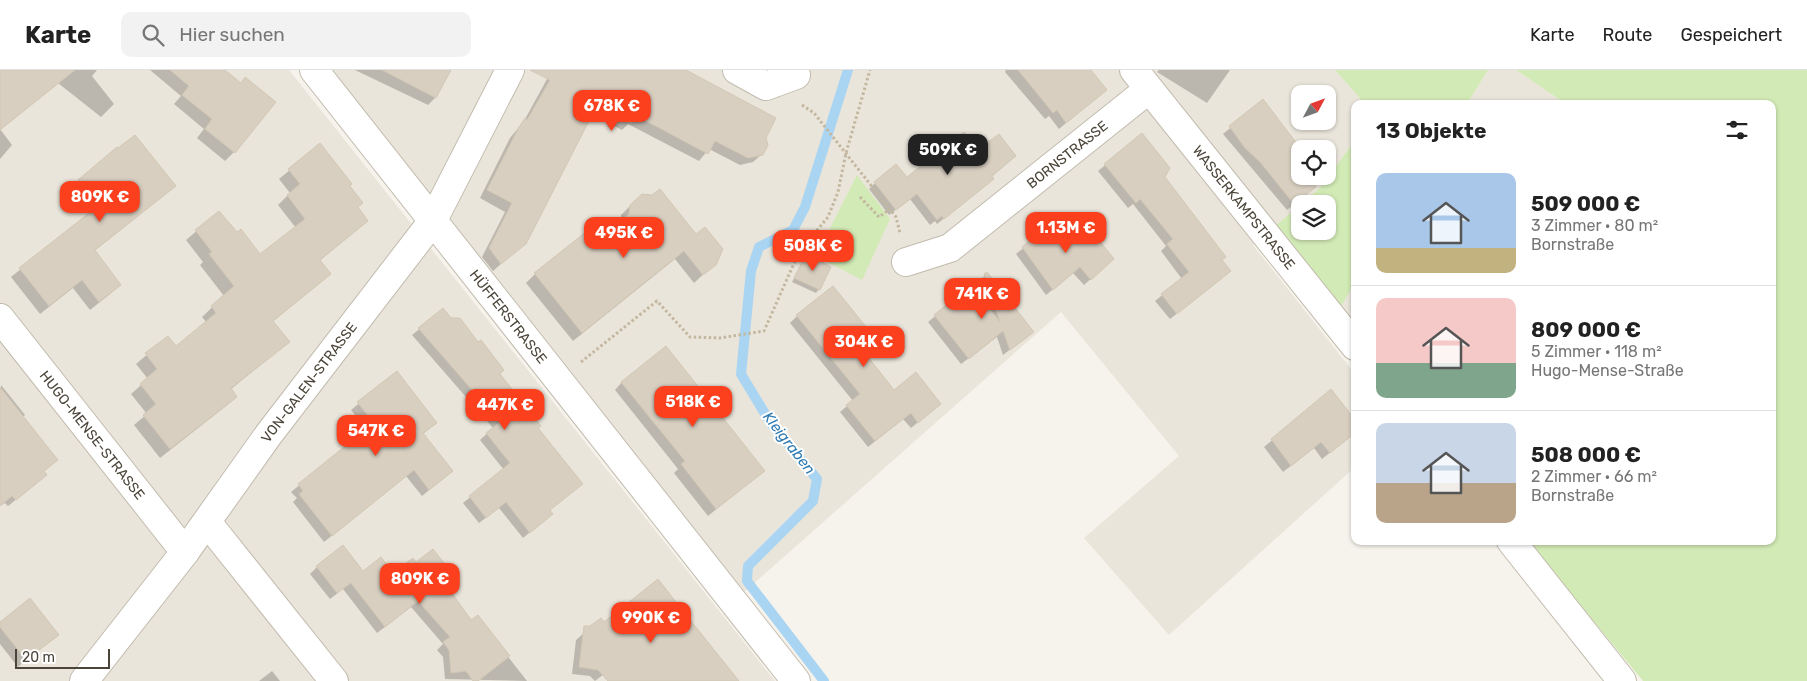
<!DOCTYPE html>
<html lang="de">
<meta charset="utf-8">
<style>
body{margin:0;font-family:Rubik,sans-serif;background:#f2f2f2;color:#222;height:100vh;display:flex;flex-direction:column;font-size:19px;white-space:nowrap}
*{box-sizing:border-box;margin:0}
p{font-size:16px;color:#767676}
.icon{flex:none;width:28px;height:28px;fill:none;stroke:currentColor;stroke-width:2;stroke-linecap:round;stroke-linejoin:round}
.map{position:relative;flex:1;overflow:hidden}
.details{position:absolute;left:1351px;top:30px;width:425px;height:445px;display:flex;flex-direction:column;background:#fff;border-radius:10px;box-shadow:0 1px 4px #0004}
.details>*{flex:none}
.needle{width:32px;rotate:49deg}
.buttons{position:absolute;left:1291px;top:15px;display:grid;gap:10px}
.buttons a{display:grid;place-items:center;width:45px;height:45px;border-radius:10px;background:#fff;box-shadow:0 1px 4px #0004;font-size:25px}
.scale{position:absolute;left:15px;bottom:12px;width:95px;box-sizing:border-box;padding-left:5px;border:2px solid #4b4439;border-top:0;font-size:14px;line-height:18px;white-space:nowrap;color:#4b4439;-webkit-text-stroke:4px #fff;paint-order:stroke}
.price{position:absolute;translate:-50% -42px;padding:0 11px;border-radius:10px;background:#fc3f1d;color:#fff;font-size:16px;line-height:32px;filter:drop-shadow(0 1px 2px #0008)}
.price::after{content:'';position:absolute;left:50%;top:30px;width:15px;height:11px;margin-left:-8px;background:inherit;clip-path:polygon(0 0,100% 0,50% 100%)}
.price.current{background:#222;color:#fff}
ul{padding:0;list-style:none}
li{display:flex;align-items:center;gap:15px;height:125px;padding:0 25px}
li+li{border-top:1px solid #e0e0e0}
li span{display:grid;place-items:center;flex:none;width:140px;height:100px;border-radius:10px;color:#555}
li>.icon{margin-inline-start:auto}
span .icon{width:60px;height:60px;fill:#fffc;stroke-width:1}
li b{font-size:21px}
h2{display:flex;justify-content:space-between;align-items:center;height:60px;padding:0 25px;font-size:21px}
header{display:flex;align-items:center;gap:30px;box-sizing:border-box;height:70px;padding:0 25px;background:#fff;border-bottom:1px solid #e0e0e0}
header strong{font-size:24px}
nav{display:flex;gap:28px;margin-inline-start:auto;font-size:18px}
.search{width:350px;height:45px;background:#f2f2f2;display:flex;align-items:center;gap:12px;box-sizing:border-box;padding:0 18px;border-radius:10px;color:#767676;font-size:19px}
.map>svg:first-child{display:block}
.residential{fill:#eae5da;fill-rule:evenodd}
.green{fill:#d2eab5}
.shadow{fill:#0003}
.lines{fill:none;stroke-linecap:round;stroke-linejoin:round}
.stream{stroke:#a9d4f2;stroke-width:10}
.building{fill:#d8cfc1;stroke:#d3c7b4}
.minor-casing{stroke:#c2bbae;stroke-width:30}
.path{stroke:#c4b79f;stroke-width:3;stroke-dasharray:2.5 2.5;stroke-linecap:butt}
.minor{stroke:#fff;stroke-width:28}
.labels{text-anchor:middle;stroke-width:4;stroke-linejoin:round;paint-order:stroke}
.street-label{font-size:14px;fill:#4b4439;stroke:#fff}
.water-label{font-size:15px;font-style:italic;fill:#2e7ab2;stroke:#fff}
</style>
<header>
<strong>Karte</strong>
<div class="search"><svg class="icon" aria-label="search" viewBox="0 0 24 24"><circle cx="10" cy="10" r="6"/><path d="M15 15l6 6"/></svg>Hier suchen</div>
<nav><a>Karte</a><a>Route</a><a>Gespeichert</a></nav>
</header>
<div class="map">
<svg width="1807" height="611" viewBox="0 0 1807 611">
<rect width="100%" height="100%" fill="#f6f3ec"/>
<!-- residential -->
<g class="residential">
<path d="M0,0H289L775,611H0Z"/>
<path d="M332,0H1335L1365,34H1355V70L1321,117L1253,175L1355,304V397L1169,565L1084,468L1179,386L1061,242L743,523ZM1300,24H1328V51H1300ZM1300,79H1328V106H1300Z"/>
<path d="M1488,0H1516L1566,34H1467Z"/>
<path d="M1355,213V257L1340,238Z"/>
</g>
<!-- green -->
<g class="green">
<path d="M1335,0H1488L1467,34H1365Z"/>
<path d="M1516,0H1807V611H1643L1527,471H1772V34H1566Z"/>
<path d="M1355,70V213L1340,238L1275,156L1300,135V161H1328V134H1301L1321,117Z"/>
<path d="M857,105L890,149L862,210L816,186Z"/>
</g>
<!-- shadow -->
<g class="shadow">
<path d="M0,0H97L92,6L114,34L101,47L58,13L0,59L12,75L0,89Z"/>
<path d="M150,0H223L234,82L225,91L197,68L204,59L174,34L181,26Z"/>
<path d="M355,0H449L435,28L428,35Z"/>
<path d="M552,0H683L765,68L762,84L753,92L740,95L709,79L699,91L628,54L622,60L591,44L525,173L493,201L482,187L505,142L480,128L510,68L524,51Z"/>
<path d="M1006,0H1089L1105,20L1059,59L1049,46L1045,49L1005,2Z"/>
<path d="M1159,0H1230L1207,33L1157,2Z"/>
<path d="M1263,31L1307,124L1287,140L1223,64Z"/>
<path d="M1142,65L1163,107L1221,190L1223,207L1170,249L1155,231L1182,209L1161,181L1166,176L1133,134L1128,138L1098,101Z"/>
<path d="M320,75L349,116L357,138L367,151L319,191L330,204L272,252L288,272L230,320L236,327L226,336L160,388L134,355L147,344L131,324L148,309L136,294L168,267L176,277L206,252L202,247L224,226L200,195L203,192L186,170L219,142L237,164L260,186L296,158L278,135L290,123L279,109Z"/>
<path d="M116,78L174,116L94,181L119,215L110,224L90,240L73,218L40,244L11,207L89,144L70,120Z"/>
<path d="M979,81L1015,86L991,107L986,115L937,154L935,151L930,155L910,129L889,145L869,119L875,113L907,109Z"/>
<path d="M630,136L696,166L709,199L694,213L675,189L573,271L526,213L535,204L598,170L621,152V145Z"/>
<path d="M1055,152L1072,174L1106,195L1084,215L1073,203L1046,225L1016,184Z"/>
<path d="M806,186L819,219L816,223L792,212Z"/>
<path d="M987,204L1025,268L1003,285L997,267L961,294L928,252L971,217L986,236L978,212Z"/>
<path d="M443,240L498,304L537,358L549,441L552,444L523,468L499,438L479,453L463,433L504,400L480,370L493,358L412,265Z"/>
<path d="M797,246L866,258L853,270L893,322L940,334L911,358L903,349L868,377L840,342L853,331L790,253Z"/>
<path d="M397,302L436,353L423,364L452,401L422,426L406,406L324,472L293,432L297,428L291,422L367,360L351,340Z"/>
<path d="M622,312L763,401L708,446L674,403L678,399L615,320Z"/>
<path d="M1,315L25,345L23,347L56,390L43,402L38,412L8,436L5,433L0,436Z"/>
<path d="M1331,321L1355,352V363L1322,389L1314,378L1283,402L1264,377Z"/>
<path d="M416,493L449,502L441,510L471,552L477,547L527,611L445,609L443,587L437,580L443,574L411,537L377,563L343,519L330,529L310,504L317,497L393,505Z"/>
<path d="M0,553L57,564L18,597L0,574Z"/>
<path d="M604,554L618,593L595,611L590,606L572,604L576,570L584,563Z"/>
<path d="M272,601L280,611H259Z"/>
</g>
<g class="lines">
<!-- stream -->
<path class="stream" d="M824,611L747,511L748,496L813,431L817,409L770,352L741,304L751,201L759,177L793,160L805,137L848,0"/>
</g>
<!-- building -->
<g class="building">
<path d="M0,0H75L0,60Z"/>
<path d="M170,0H225L241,13L245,7L276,32L235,83L205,59L212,49L182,25L189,16Z"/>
<path d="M382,0H451L436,28Z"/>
<path d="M530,0H686L776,48L766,68L768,75L763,85L748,88L715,71L708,84L635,45L631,53L588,30L595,39L526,174L501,194L489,178L512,133L487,120L518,59L525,48L527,50L550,10Z"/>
<path d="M1018,0H1091L1107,20L1066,53L1057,40L1053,43Z"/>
<path d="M1263,29L1301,79L1300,106H1308L1316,117L1294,134L1260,92L1245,78L1229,56Z"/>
<path d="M964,62L979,79L999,64L1016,86L992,106L994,109L944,149L942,146L937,150L917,124L896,140L874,112L896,94L907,107Z"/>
<path d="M1142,63L1170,98L1165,107L1226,187L1222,190L1231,201L1177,244L1161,224L1189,202L1167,174L1173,169L1140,129L1136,133L1104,94Z"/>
<path d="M135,65L176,116L95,180L121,215L99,232L82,210L49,236L19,198L98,136L78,110L117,77L118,78Z"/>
<path d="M320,73L352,114L350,116L363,133L358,137L368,151L320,190L331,204L273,251L290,272L231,318L237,327L170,379L143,345L156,334L140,314L157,299L145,283L168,266L176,276L216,243L211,236L234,216L209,184L212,182L195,160L219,141L237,162L241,159L260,184L305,149L287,125L300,114L288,99Z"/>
<path d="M660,119L696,164L705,157L723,179L716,195L703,205L684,181L582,263L534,203L591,158L598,168L629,144L630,135L642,124L652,125Z"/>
<path d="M1055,150L1073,172L1090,159L1114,189L1091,210L1080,197L1053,220L1022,177Z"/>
<path d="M806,184L831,197L820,220L794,208Z"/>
<path d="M987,202L1034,262L1010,280L1003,261L969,289L934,245L971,215L1000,252L984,204Z"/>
<path d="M833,216L867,258L854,269L894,320L916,302L941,334L918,353L911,343L875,371L846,335L860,324L796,245Z"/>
<path d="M443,238L451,248H460L478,272L481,270L504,300L500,304L541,356L538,358L583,414L550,440L553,444L530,463L506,432L486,448L469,426L510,393L486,363L500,352L418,258Z"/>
<path d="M666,276L765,401L716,439L681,394L685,391L621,312Z"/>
<path d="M397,301L437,353L423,363L453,401L429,420L414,400L332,466L299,424L303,421L298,414L374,353L357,332Z"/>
<path d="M0,317L58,390L44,401L47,405L16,430L12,426L0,436Z"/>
<path d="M1331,319L1355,350V363L1330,383L1321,372L1291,396L1271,369Z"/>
<path d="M343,475L363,501L381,487L393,503L413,488L416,492L433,479L451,502L442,509L471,550L478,545L510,586L478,611H473L466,601L451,603L449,580L443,572L450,567L418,531L385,557L351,513L337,523L316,496Z"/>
<path d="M658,509L683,541L739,611H608L598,600L579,597L584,556H590L601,548L604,552Z"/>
<path d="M30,528L59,565L26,590L0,557V552Z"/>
</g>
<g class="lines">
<defs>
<g id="minor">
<path id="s1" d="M314,0L796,611"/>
<path d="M737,0L766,16L796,5"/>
<path id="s2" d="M1134,0L1355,276"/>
<path id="s3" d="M906,192L950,178L1149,19"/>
<path id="s4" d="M0,248L185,482"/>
<path d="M207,452L334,611"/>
<path d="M1511,471L1622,611"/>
<path id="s5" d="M84,611L185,482L269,364L432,152L510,0"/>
</g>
</defs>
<!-- minor casing -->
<use href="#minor" class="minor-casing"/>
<!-- path -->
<g class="path">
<path d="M802,35L814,43L896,147L900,163"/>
<path d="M860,127L879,147L890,139"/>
<path d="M581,292L657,231L690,267L720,268L764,261L799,182L828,147L838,122L846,83L870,0"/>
</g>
<!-- minor -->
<use href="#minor" class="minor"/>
</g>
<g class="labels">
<!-- street labels -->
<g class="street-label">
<text dy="5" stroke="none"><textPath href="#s3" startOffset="196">BORNSTRASSE</textPath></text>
<text dy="5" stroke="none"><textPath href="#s2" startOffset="176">WASSERKAMPSTRASSE</textPath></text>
<text dy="5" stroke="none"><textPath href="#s1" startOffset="314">HÜFFERSTRASSE</textPath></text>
<text dy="5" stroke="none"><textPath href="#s5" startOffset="374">VON-GALEN-STRASSE</textPath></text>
<text dy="5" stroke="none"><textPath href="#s4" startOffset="149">HUGO-MENSE-STRASSE</textPath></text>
</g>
<!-- water labels -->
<g class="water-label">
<text transform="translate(789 373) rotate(52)" y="5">Kleigraben</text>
</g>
</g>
</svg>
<div class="buttons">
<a><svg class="needle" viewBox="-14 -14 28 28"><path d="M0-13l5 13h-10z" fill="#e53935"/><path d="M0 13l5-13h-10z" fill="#767676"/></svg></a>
<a><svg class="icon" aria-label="locate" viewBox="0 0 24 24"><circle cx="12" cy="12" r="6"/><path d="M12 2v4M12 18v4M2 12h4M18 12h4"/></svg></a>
<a><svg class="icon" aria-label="layers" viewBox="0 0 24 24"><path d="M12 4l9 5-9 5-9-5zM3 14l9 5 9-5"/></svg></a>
</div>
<div class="scale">20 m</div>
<b class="price" style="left:612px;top:62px">678K €</b>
<b class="price current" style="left:948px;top:106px">509K €</b>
<b class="price" style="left:100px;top:153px">809K €</b>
<b class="price" style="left:1066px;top:184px">1.13M €</b>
<b class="price" style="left:624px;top:189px">495K €</b>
<b class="price" style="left:813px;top:202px">508K €</b>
<b class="price" style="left:982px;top:250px">741K €</b>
<b class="price" style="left:864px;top:298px">304K €</b>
<b class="price" style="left:693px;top:358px">518K €</b>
<b class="price" style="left:505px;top:361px">447K €</b>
<b class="price" style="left:376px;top:387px">547K €</b>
<b class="price" style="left:420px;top:535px">809K €</b>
<b class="price" style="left:651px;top:574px">990K €</b>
<section class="details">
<h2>13 Objekte<svg class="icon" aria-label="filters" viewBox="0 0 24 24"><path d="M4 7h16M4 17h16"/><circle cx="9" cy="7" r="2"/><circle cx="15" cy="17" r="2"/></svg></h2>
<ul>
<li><span style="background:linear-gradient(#a9c7e8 75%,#c2b280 0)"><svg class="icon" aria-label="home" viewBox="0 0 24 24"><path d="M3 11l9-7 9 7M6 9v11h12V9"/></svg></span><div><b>509 000 €</b><p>3 Zimmer · 80 m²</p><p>Bornstraße</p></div></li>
<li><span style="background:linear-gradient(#f6c9c9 65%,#7fa58c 0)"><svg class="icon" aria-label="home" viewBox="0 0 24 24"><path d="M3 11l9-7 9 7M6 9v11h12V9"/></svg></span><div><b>809 000 €</b><p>5 Zimmer · 118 m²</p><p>Hugo-Mense-Straße</p></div></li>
<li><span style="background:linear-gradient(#c9d6e8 60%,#b9a48a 0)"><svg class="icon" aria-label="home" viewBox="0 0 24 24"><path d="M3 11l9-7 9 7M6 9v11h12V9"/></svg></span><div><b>508 000 €</b><p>2 Zimmer · 66 m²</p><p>Bornstraße</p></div></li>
</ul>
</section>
</div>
